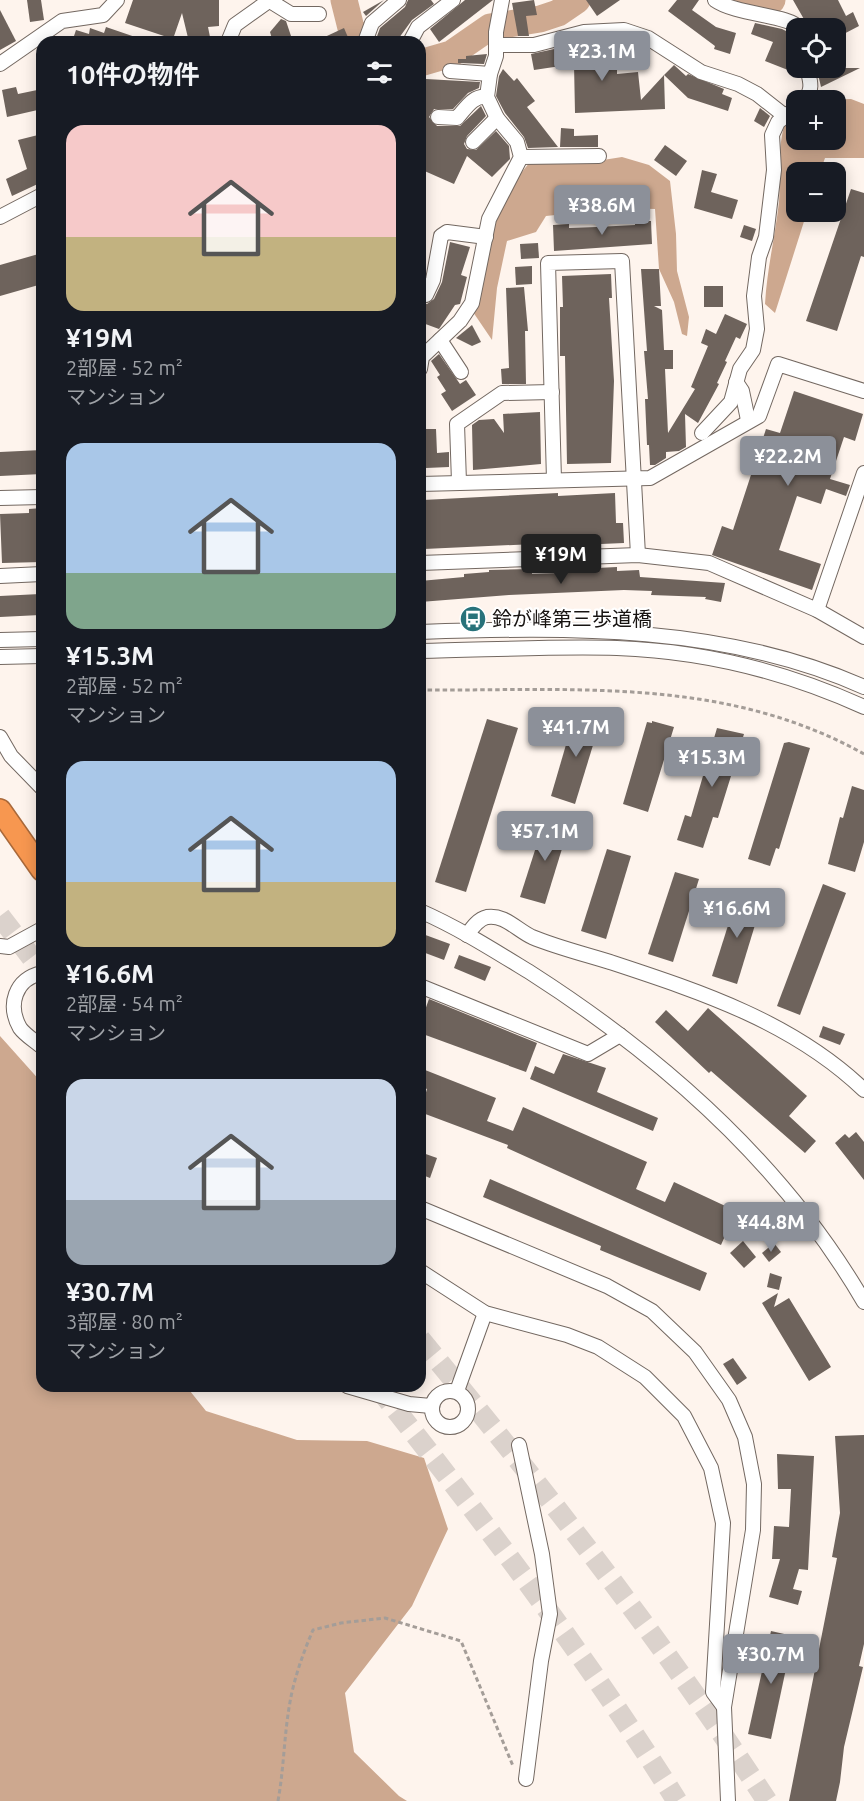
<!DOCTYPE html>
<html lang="ja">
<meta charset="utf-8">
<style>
body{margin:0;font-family:Ubuntu,"Noto Sans JP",sans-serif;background:#242831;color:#f1f3f6;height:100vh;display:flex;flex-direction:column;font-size:22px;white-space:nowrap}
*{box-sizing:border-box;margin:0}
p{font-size:20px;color:#9ea1a6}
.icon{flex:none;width:33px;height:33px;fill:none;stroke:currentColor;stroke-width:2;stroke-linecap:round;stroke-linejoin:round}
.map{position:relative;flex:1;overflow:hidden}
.details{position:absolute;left:36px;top:36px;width:390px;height:1356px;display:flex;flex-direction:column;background:#171b24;border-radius:18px;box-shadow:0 3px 15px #0003}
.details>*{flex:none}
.buttons{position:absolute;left:786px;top:18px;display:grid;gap:12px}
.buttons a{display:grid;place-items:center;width:60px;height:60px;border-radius:12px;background:#171b24;box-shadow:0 3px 15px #0003;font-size:30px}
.price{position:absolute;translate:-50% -51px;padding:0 14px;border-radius:6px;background:#8c9099;color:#fff;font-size:20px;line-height:39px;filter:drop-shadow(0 2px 3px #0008)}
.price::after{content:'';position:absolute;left:50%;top:36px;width:18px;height:14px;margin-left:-9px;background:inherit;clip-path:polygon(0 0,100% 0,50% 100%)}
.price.current{background:#222;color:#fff}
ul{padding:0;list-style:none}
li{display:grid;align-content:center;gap:12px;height:318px;padding:0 30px}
li span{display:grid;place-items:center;height:186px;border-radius:18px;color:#555}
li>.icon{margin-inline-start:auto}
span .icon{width:108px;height:108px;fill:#fffc;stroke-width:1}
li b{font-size:26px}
h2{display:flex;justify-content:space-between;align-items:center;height:72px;padding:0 30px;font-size:26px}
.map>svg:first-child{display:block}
.forest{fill:#cda88f}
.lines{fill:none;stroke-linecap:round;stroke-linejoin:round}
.river{stroke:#cea990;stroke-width:27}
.building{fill:#6e635c}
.highway-tunnel{stroke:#dbd2cc;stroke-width:21;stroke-dasharray:21 10;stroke-linecap:butt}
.minor-casing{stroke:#736861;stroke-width:16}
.highway-casing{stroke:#a9693a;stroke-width:24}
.path{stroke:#a49d98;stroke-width:3;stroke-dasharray:4.5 3;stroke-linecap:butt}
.minor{stroke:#fff;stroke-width:14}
.highway{stroke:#f79750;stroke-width:21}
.labels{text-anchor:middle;stroke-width:4.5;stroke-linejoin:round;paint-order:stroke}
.poi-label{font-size:20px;fill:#171311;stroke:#fff;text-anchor:start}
</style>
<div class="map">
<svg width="864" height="1801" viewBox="0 0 864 1801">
<rect width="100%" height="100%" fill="#fef4ed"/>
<!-- forest -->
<g class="forest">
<path d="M851,99L864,104V158H825L820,172H796V212H807L775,313L765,304C767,269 775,237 779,202C781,175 777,148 785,123L796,116V140H836V100H816Z"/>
<path d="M622,157L649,165L670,181L676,234L677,271L689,317L687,336L682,334L674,302L659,269L655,209L622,208L546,216L536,232L507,241L497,288L492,340L473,312L493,222L517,178L530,162L584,163Z"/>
<path d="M0,1036L42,1083V1386H186L206,1411L297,1440L367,1441L424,1458L448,1529L412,1606L345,1693L354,1752L399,1796L407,1801H0Z"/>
</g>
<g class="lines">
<!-- river -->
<g class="river">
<path d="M344,0L351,28L363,42"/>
<path d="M741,0L750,3L772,0"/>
<path d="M420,63L451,54L490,27L540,19L558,13L577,0"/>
</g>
</g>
<!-- building -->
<g class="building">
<path d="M27,0H41L44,20L30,22Z"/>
<path d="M133,0H219V26L208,27L211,42H189L182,13L173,39L125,23Z"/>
<path d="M384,0L366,16L363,12Z"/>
<path d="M408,0H431L434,4L412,20L396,42H381L376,39L380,28L405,7Z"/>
<path d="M465,0H493L439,42L430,29Z"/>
<path d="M534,0L537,15L526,16L529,36H518L512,3Z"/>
<path d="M586,0H620L597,16Z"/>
<path d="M677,0H699L692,10L716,27L736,33L730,54L714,49L715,46L668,11Z"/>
<path d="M793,0H838L846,16L853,12L859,26L836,38V28H809Z"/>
<path d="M0,10L16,41L0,50Z"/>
<path d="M281,19L286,21L293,42H273L270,32Z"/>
<path d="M755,23L782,29L794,35L788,54L796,58L793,72L765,61L773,42L751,34Z"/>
<path d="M106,27L144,40L143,42H72L76,30L89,34L90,28L104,33Z"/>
<path d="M344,28L350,42H314Z"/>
<path d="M568,46L569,52H617V74L638,72L641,100L664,75L665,109L575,113L574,64L534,70L531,54Z"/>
<path d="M487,54L484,64L458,63V59H466V56Z"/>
<path d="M674,65L686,76L688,74L724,89L722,94L732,98L728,111L688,98L664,75Z"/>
<path d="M832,68H860L821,87L818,74Z"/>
<path d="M503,69L514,81L517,78L535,101L527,107L558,147L528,148L524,137L505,113L496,96L499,76Z"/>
<path d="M426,79L480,82L479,88L468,93L453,109H434L429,117L437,126H460L481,106L486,116L467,136L464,144L467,149L476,150L496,131L509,146L510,159L492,177L467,156L454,184L420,169V81H426Z"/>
<path d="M16,87L18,94L42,89V109L7,117L2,90Z"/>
<path d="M760,108L770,116L764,127L754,121Z"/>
<path d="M561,128L574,129V136L598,135V147H560Z"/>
<path d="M42,134V182L12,196L6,179L27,169L18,140Z"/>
<path d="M665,145L687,161L676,176L654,160Z"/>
<path d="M702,170L717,174L711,192L738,200L732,219L694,208Z"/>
<path d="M851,189L864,193V257L861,256L837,331L806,321Z"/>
<path d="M635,221H651L652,244L554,251L553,225L569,224V228L597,227L635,225Z"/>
<path d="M744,225L756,229L752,241L740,237Z"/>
<path d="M450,242L470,247L461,275L467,277L460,304L455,305L439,329L420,322V301L427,304L434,299L442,282Z"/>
<path d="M538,243L539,258L521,259L520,244Z"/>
<path d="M42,253V284L0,296V265Z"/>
<path d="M532,266V284L516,285L515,267Z"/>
<path d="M641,269H659L661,306H654L662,310L664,350H673V369H665L668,433L695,389L691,387L708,346L701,343L706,329L716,334L725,314L747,324L740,339L736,337L725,361L727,362L717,383L719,384L698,423L685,414L686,447L679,451L666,452V458L655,465H650L649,445H647L645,399H648L644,351H647Z"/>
<path d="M611,274L612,298H609L614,381L611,463L567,464L565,356H560V307H563L562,276Z"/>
<rect x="704" y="286" width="19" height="21"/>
<path d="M524,287L528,331H525L526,384H502L501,369L509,368L506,288Z"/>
<path d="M472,325L481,342L472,346L456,338Z"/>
<path d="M439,354L460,384L466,380L476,395L452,411L441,394L446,391L437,377L440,375L431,361Z"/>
<path d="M794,391L863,414L855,441L844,437L830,479L850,485L846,496L826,489L821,504L797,496L779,550L821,564L812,590L712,555L722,526L733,530L766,429L780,433Z"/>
<path d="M540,412L541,464L473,470L472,425L479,420L494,419L504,433L503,414Z"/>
<path d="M420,429H436L437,453L449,452V467L426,468V452H420Z"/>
<path d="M42,450V474L0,476V452Z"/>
<path d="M558,493V496L615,493L616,523H623L624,543L601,544V541L424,549L423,500Z"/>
<path d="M42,508V562L2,563L0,514L29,513V509Z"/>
<path d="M617,567V571L639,570L640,577L725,583L721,602L705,599L706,597L651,595L652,591L624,590L509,595L420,602V581L464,577V574L489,572V570L532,569V574L560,573L597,572V568Z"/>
<path d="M40,594V615L0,617V596Z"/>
<path d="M580,713L601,719L575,804L551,796L575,714Z"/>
<path d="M487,719L518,728L466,892L435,882Z"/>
<path d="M652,721L674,727L648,812L623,804L647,722L652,723Z"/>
<path d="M717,728L744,734L718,818L713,817L703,848L677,840L685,815L691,817Z"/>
<path d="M789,742L810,748L779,849L776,848L770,866L748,859L784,743Z"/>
<path d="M852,786L864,790V842L855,872L828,864L840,817L843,818Z"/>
<path d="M545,819L569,826L545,904L520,897Z"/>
<path d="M607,849L631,856L606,939L581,931Z"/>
<path d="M675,872L699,879L673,962L648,954Z"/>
<path d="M823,884L846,893L800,1015L777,1006Z"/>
<path d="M738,894L762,902L737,984L712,976Z"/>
<path d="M420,933L450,944L444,960L420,951Z"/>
<path d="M459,955L491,967L485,981L454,968Z"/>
<path d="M429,999L537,1043L526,1072L420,1033V1024Z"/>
<path d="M708,1008L807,1096L789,1116L816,1141L805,1153L711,1071L709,1073L655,1022L666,1010L688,1031Z"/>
<path d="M823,1026L845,1034L840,1045L819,1037Z"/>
<path d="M563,1054L606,1068L597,1092L658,1118L653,1131L530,1079L535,1066L554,1074Z"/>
<path d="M420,1068L496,1098L487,1121L513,1131L523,1107L647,1162L636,1189L665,1202L674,1182L736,1211L721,1245L507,1148L508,1145L420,1112L427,1089L420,1086Z"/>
<path d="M856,1132L864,1142V1180L835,1143L845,1134L849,1138Z"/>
<path d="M420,1152L437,1158L430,1178L420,1174Z"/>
<path d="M490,1179L707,1273L700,1291L600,1250L601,1246L483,1197Z"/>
<path d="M743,1241L756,1257L744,1268L730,1253Z"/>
<path d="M774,1243L781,1252L769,1262L762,1253Z"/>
<path d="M770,1273L782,1277L779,1290L767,1287Z"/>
<path d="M778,1293L774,1307L789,1298L831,1367L809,1381L762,1303Z"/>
<path d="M733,1358L747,1378L737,1385L723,1364Z"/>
<path d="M864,1435V1644L859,1666L863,1667L844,1747L840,1782L836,1801H789L837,1558L832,1557L840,1513L835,1436Z"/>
<path d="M777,1454L814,1456L808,1570L799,1569L793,1589L802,1591L798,1605L769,1597L780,1559H772L774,1526L789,1527L791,1489H778Z"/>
<path d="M771,1631L793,1636L771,1739L748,1734Z"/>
</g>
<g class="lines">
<!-- highway-tunnel -->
<g class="highway-tunnel">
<path d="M0,916L42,971"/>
<path d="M420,1339C543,1488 662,1640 767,1801"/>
<path d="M377,1386C483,1520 586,1656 677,1801"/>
</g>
<defs>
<g id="minor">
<path d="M715,0C736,15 790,15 799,28"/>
<path d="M270,1L291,14H319"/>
<path d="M228,42L235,25L270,0"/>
<path d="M365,42L372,23L399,0"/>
<path d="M410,42L418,27L453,0"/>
<path d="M496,45H534L584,32L624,30L648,38L701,72L738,84L757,94L785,116"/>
<path d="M0,64L62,21L103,15L117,0"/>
<path d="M450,71L490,74"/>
<path d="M804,100C814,90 810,80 807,68"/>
<path d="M438,117L457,118C466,108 473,95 487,97"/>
<path d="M473,142L497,118"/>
<path d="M521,157L599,156"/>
<path d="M0,217L42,195"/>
<path d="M426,295L433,280L441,236L447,232L486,237"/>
<path d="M440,340L461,372"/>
<path d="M420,369L422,357L460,321L472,303L489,219L521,157L517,142L497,118L487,97L490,74L496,56V32L502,0"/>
<path d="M736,382L742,391L748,420"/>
<path d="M702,433L731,402L740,369L753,350L757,329L754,296L759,257L766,237L774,170L772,135L778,122L796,108"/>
<path d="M554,480L548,263L622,261L638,555"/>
<path d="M459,482L457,424L502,393L552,392"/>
<path d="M420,484L650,478L759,416L778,364L864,391"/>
<path d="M0,498L42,497"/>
<path d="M420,563L638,555L709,563L817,610L864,637"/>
<path d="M0,576L42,574"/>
<path d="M817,610L864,473"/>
<path d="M420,632C570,627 725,625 864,687"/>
<path d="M0,640L42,639"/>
<path d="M420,651C485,650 551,646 617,648C702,651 787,672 864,707"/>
<path d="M0,657L42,656"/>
<path d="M0,737L11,756L42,788"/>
<path d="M420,911C459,928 495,951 531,973C662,1057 785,1166 864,1302"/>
<path d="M467,935C472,928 478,919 487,917C504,914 517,930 532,937C556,947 584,954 610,962C701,992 793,1022 864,1090"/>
<path d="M0,946L9,947L42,929"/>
<path d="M42,973C15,979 7,1005 20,1028C25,1035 35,1041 42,1047"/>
<path d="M420,986L588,1054L620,1035"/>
<path d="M420,1208L607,1286L652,1311L695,1352L729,1400L745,1437L754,1484L753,1530L724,1707L728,1801"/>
<path d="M420,1271L485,1313L567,1335L598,1347L645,1377L684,1416L711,1468L723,1523L713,1692L724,1707"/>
<path d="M347,1386L409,1404L431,1406"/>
<circle cx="450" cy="1409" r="18"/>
<path d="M457,1391L485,1313"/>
<path d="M519,1445L542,1554L550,1614L541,1661L526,1779"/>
</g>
<path id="highway" d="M0,810L42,870"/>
</defs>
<!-- minor casing -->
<use href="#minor" class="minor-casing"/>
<!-- highway casing -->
<use href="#highway" class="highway-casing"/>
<!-- path -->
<g class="path">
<path d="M420,690C574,691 724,676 864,754"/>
<path d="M278,1801C284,1768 284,1735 290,1702C294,1679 303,1653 313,1630L341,1623L385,1618L461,1641L513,1766"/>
</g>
<!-- minor -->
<use href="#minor" class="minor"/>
<!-- highway -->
<use href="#highway" class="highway"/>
</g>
<!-- icons -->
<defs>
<symbol id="bus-disc" viewBox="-11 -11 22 22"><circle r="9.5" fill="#28727a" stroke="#fff"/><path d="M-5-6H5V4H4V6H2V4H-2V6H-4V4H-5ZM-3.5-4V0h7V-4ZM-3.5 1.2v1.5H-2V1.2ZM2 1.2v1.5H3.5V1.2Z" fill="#fff"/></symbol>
</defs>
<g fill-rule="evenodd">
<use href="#bus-disc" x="458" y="604" width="30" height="30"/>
</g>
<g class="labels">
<!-- poi labels -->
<g class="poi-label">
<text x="492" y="626">鈴が峰第三歩道橋</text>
</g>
</g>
</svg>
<div class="buttons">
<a><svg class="icon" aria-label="locate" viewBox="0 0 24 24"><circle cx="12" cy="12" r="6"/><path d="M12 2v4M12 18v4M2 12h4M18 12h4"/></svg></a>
<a>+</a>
<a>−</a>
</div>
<b class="price" style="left:602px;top:82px">¥23.1M</b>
<b class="price" style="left:602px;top:236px">¥38.6M</b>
<b class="price" style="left:788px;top:487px">¥22.2M</b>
<b class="price current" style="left:561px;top:585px">¥19M</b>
<b class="price" style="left:576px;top:758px">¥41.7M</b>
<b class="price" style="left:712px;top:788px">¥15.3M</b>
<b class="price" style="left:545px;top:862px">¥57.1M</b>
<b class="price" style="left:737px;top:939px">¥16.6M</b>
<b class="price" style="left:771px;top:1253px">¥44.8M</b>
<b class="price" style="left:771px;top:1685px">¥30.7M</b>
<section class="details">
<h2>10件の物件<svg class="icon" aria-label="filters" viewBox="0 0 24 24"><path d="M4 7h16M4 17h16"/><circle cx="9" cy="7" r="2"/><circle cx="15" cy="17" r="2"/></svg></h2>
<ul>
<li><span style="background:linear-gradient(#f6c9c9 60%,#c2b280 0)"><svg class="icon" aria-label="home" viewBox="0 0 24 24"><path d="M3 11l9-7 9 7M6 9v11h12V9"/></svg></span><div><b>¥19M</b><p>2部屋 · 52 m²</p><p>マンション</p></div></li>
<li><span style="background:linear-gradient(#a9c7e8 70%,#7fa58c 0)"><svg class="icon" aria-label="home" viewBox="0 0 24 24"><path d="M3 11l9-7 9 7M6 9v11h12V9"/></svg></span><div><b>¥15.3M</b><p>2部屋 · 52 m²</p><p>マンション</p></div></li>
<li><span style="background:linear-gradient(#a9c7e8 65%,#c2b280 0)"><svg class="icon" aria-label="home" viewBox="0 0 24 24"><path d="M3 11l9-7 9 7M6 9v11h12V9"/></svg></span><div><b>¥16.6M</b><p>2部屋 · 54 m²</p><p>マンション</p></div></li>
<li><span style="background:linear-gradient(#c9d6e8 65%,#9aa5b1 0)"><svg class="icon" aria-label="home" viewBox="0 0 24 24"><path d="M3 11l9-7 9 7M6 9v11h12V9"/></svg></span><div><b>¥30.7M</b><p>3部屋 · 80 m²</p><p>マンション</p></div></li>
</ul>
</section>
</div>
